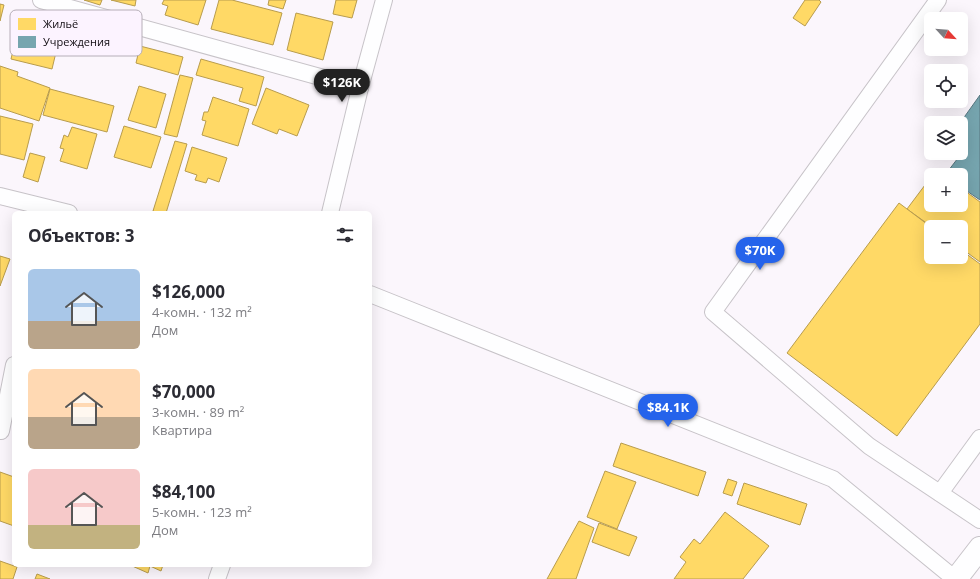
<!DOCTYPE html>
<html lang="ru">
<meta charset="utf-8">
<style>
body{margin:0;font-family:"Open Sans",sans-serif;background:#f7f7f7;color:#2b2b33;height:100vh;display:flex;flex-direction:column;font-size:15px;white-space:nowrap}
*{box-sizing:border-box;margin:0}
p{font-size:13px;color:#7c7c81}
.icon{flex:none;width:22px;height:22px;fill:none;stroke:currentColor;stroke-width:2;stroke-linecap:round;stroke-linejoin:round}
.map{position:relative;flex:1;overflow:hidden}
.panel{position:absolute;left:12px;top:211px;width:360px;height:356px;display:flex;flex-direction:column;background:#fff;border-radius:6px;box-shadow:0 4px 16px #0002}
.panel>*{flex:none}
.needle{width:26px;rotate:116deg}
.controls{position:absolute;left:924px;top:12px;display:grid;gap:8px}
.controls a{display:grid;place-items:center;width:44px;height:44px;border-radius:6px;background:#fff;box-shadow:0 4px 16px #0002;font-size:20px}
.price{position:absolute;translate:-50% -34px;padding:0 9px;border-radius:14px;background:#2563eb;color:#fff;font-size:13px;line-height:26px;filter:drop-shadow(0 1px 2px #0008)}
.price::after{content:'';position:absolute;left:50%;top:24px;width:12px;height:9px;margin-left:-6px;background:inherit;clip-path:polygon(0 0,100% 0,50% 100%)}
.price.on{background:#222;color:#fff}
ul{padding:0;list-style:none}
li{display:flex;align-items:center;gap:12px;height:100px;padding:0 16px}
li span{display:grid;place-items:center;flex:none;width:112px;height:80px;border-radius:6px;color:#555}
li>.icon{margin-inline-start:auto}
span .icon{width:48px;height:48px;fill:#fffc;stroke-width:1}
li b{font-size:17px}
h2{display:flex;justify-content:space-between;align-items:center;height:48px;padding:0 16px;font-size:17px}
.map>svg:first-child{display:block}
.homes{fill:#ffd966;stroke:#b89c4d}
.public{fill:#76a5af;stroke:#587780}
.lines{fill:none;stroke-linecap:round;stroke-linejoin:round}
.street-casing{stroke:#c7c3c8;stroke-width:18}
.secondary-casing{stroke:#c7c3c8;stroke-width:24}
.street{stroke:#fefeff;stroke-width:16}
.secondary{stroke:#fefeff;stroke-width:22}
.key{fill:#fcf3ff;stroke:#b6aeb8;stroke-width:1}
.key-label{font-size:11px;fill:#110c12}
</style>
<div class="map">
<svg width="980" height="579" viewBox="0 0 980 579">
<rect width="100%" height="100%" fill="#fbf6fc"/>
<!-- homes -->
<g class="homes">
<path d="M84,0H102L100,5Z"/>
<path d="M111,0H136L135,6Z"/>
<path d="M164,0H206L198,25L165,15L168,6L162,4Z"/>
<path d="M219,0H232L282,13L273,45L211,29Z"/>
<path d="M269,0H286L283,9L268,5Z"/>
<path d="M336,0H357L352,18L333,14Z"/>
<path d="M805,0H819L821,2L805,26L793,18Z"/>
<path d="M0,4L4,5L0,21Z"/>
<path d="M22,13L63,23L52,69L11,59Z"/>
<path d="M296,13L333,22L323,60L287,50Z"/>
<path d="M140,46L183,57L178,75L136,63Z"/>
<path d="M201,59L264,77L256,106L239,101L243,88L196,75Z"/>
<path d="M0,66L18,72L17,76L50,88L39,121L0,108Z"/>
<path d="M180,75L193,78L177,137L164,134Z"/>
<path d="M139,86L166,94L156,128L128,120Z"/>
<path d="M266,88L309,105L297,136L279,129L277,134L252,124Z"/>
<path d="M50,89L114,106L107,132L43,115Z"/>
<path d="M213,97L249,109L238,146L202,135L206,121L202,120L204,112H208Z"/>
<path d="M0,116L33,124L24,160L0,154Z"/>
<path d="M124,126L161,137L151,168L114,157Z"/>
<path d="M72,127L97,134L87,169L60,161L64,149L60,148L64,135L68,137Z"/>
<path d="M175,141L187,144L166,213H158L153,211Z"/>
<path d="M192,147L227,158L219,182L208,178L206,183L195,180L197,175L185,171Z"/>
<path d="M30,153L45,157L38,182L23,177Z"/>
<path d="M936,170L943,175H932Z"/>
<path d="M931,177V205H961V188L980,202V262L961,248V227H932L907,209Z"/>
<path d="M899,203L931,227V257H961V250L980,264V324L897,436L787,353Z"/>
<path d="M0,256L10,259L0,286Z"/>
<path d="M621,443L706,472L698,496L613,466Z"/>
<path d="M605,471L636,482L617,529L587,517Z"/>
<path d="M0,472L14,477V526L0,521Z"/>
<path d="M728,479L737,482L732,496L723,493Z"/>
<path d="M744,483L807,504L800,525L737,504Z"/>
<path d="M725,512L769,546L743,579H674L686,562L680,557L694,539L700,544Z"/>
<path d="M579,521L594,528L576,579H547Z"/>
<path d="M599,523L637,537L629,556L592,542Z"/>
<path d="M0,561L17,567L13,579H0Z"/>
<path d="M130,565H163L161,571L150,566L148,573Z"/>
<path d="M37,574L50,579H35Z"/>
</g>
<!-- public -->
<path class="public" d="M980,95V200L961,187V175H945L958,158L951,153H961V123H960Z"/>
<g class="lines">
<defs>
<g id="street">
<path d="M41,0L360,88"/>
<path d="M938,0L713,312L869,446L980,520"/>
<path d="M0,196L69,213"/>
<path d="M330,213L360,88L384,0"/>
<path d="M370,294L833,479L955,579"/>
<path d="M1,431L14,365"/>
<path d="M940,493L980,438"/>
<path d="M217,579L222,565"/>
</g>
<path id="secondary" d="M956,579L980,548"/>
</defs>
<!-- street casing -->
<use href="#street" class="street-casing"/>
<!-- secondary casing -->
<use href="#secondary" class="secondary-casing"/>
<!-- street -->
<use href="#street" class="street"/>
<!-- secondary -->
<use href="#secondary" class="secondary"/>
</g>
<!-- legend -->
<rect x="10" y="10" width="132" height="46" rx="6" class="key"/>
<rect x="18" y="18" width="18" height="12" fill="#ffd966"/>
<rect x="18" y="36" width="18" height="12" fill="#76a5af"/>
<g class="key-label">
<text x="43" y="28">Жильё</text>
<text x="43" y="46">Учреждения</text>
</g>
</svg>
<div class="controls">
<a><svg class="needle" viewBox="-14 -14 28 28"><path d="M0-13l5 13h-10z" fill="#e53935"/><path d="M0 13l5-13h-10z" fill="#7c7c81"/></svg></a>
<a><svg class="icon" aria-label="locate" viewBox="0 0 24 24"><circle cx="12" cy="12" r="6"/><path d="M12 2v4M12 18v4M2 12h4M18 12h4"/></svg></a>
<a><svg class="icon" aria-label="layers" viewBox="0 0 24 24"><path d="M12 4l9 5-9 5-9-5zM3 14l9 5 9-5"/></svg></a>
<a>+</a>
<a>−</a>
</div>
<b class="price on" style="left:342px;top:103px">$126K</b>
<b class="price" style="left:760px;top:271px">$70K</b>
<b class="price" style="left:668px;top:428px">$84.1K</b>
<section class="panel">
<h2>Объектов: 3<svg class="icon" aria-label="filters" viewBox="0 0 24 24"><path d="M4 7h16M4 17h16"/><circle cx="9" cy="7" r="2"/><circle cx="15" cy="17" r="2"/></svg></h2>
<ul>
<li><span style="background:linear-gradient(#a9c7e8 65%,#b9a48a 0)"><svg class="icon" aria-label="home" viewBox="0 0 24 24"><path d="M3 11l9-7 9 7M6 9v11h12V9"/></svg></span><div><b>$126,000</b><p>4-комн. · 132 m²</p><p>Дом</p></div></li>
<li><span style="background:linear-gradient(#ffd9b3 60%,#b9a48a 0)"><svg class="icon" aria-label="home" viewBox="0 0 24 24"><path d="M3 11l9-7 9 7M6 9v11h12V9"/></svg></span><div><b>$70,000</b><p>3-комн. · 89 m²</p><p>Квартира</p></div></li>
<li><span style="background:linear-gradient(#f6c9c9 70%,#c2b280 0)"><svg class="icon" aria-label="home" viewBox="0 0 24 24"><path d="M3 11l9-7 9 7M6 9v11h12V9"/></svg></span><div><b>$84,100</b><p>5-комн. · 123 m²</p><p>Дом</p></div></li>
</ul>
</section>
</div>
